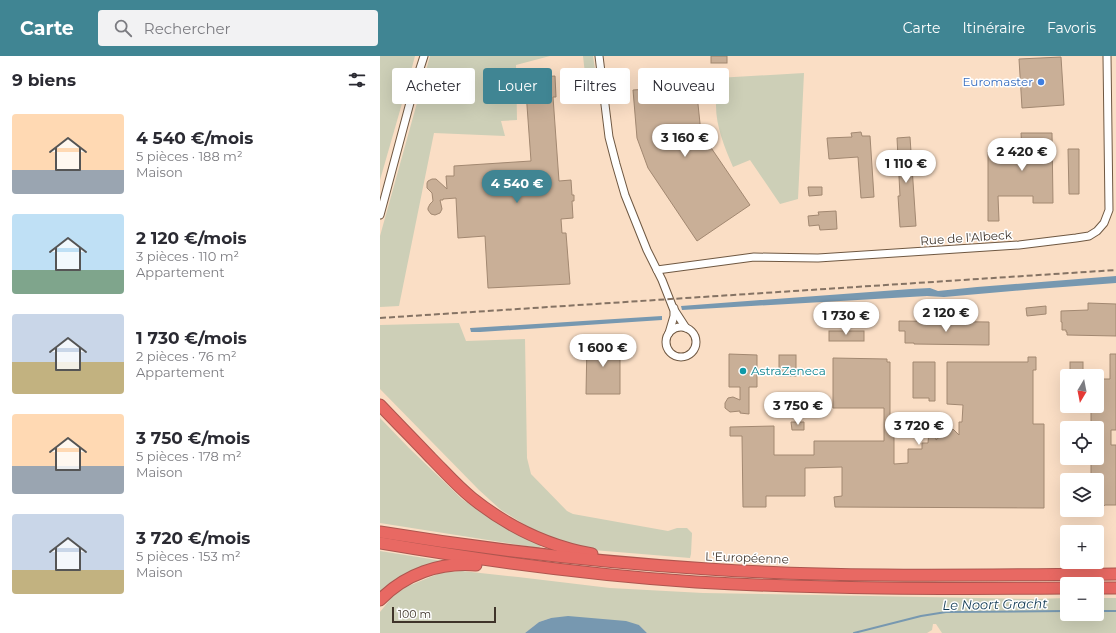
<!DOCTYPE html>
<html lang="fr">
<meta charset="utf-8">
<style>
body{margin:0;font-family:Montserrat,sans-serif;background:#f2f2f3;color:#2b2b33;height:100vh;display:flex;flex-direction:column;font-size:15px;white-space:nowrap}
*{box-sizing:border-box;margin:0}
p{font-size:13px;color:#7c7c81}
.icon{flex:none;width:22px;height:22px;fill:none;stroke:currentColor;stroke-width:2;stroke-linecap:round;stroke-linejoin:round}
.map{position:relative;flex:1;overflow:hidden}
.details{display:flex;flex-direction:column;background:#fff;width:380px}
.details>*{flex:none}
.hud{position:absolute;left:12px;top:12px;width:380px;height:36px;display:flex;gap:8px}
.needle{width:26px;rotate:190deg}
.buttons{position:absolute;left:680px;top:313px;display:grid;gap:8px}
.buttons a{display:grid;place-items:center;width:44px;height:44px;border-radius:4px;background:#fff;box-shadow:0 4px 16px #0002;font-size:20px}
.scale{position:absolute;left:12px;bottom:10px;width:104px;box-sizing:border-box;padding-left:4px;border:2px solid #3f342a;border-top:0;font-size:11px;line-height:14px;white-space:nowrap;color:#3f342a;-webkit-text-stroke:3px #fff;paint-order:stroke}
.price{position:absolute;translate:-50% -34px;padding:0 9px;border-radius:14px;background:#fff;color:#222;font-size:13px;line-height:26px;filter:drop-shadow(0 1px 2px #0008)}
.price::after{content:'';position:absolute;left:50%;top:24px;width:12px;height:9px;margin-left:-6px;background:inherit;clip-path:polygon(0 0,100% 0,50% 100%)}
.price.active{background:#408593;color:#fff}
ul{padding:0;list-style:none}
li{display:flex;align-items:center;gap:12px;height:100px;padding:0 12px}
li span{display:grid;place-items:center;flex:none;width:112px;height:80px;border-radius:4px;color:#555}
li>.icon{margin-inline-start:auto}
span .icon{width:48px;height:48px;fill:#fffc;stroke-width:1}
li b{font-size:17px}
h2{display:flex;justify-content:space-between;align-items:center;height:48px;padding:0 12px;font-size:17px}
.tag{padding:0 14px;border-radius:4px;background:#fff;box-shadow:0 4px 16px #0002;font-size:14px;line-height:36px}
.tag.active{background:#408593;color:#fff}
header{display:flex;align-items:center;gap:24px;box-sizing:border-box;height:56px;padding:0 20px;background:#408593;color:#fff}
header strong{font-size:19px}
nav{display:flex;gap:22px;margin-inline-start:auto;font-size:14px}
.search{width:280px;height:36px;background:#f2f2f3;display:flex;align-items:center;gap:10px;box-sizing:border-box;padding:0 14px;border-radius:4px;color:#7c7c81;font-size:15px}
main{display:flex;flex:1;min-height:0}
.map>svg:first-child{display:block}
.green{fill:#cdcfb7}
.water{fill:#7798b0}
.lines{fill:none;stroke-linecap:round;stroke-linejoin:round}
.stream{stroke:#7798b0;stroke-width:2}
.building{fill:#c9af97;stroke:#a28871}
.minor-casing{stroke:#6f5842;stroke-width:9}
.highway-casing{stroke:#ad564f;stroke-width:13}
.minor{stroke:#fff;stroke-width:7}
.highway{stroke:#e86963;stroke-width:11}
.rail{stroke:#857364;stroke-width:2;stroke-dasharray:6 3;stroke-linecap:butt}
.shop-dot{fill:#3f7fe0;stroke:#fff;stroke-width:1.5}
.culture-dot{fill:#0f9aa8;stroke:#fff;stroke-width:1.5}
.labels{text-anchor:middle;stroke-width:3;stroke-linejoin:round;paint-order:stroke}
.shop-label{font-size:12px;fill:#366cbe;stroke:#fff;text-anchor:end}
.street-label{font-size:12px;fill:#3f342a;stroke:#fff}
.culture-label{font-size:12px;fill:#0d838f;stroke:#fff;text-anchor:start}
.water-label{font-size:13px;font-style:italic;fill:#0f3953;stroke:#fff}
</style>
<header>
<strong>Carte</strong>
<div class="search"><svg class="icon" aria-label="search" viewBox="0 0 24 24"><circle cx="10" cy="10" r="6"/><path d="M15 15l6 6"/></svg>Rechercher</div>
<nav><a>Carte</a><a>Itinéraire</a><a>Favoris</a></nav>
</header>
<main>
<section class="details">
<h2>9 biens<svg class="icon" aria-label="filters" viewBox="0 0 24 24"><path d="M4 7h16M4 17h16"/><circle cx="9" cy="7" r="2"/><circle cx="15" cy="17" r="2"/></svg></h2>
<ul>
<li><span style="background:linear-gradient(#ffd9b3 70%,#9aa5b1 0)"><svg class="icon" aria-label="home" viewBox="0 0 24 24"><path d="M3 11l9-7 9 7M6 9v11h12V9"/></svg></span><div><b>4 540 €/mois</b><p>5 pièces · 188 m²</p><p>Maison</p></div></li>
<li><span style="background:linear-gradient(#bfe0f5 70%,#7fa58c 0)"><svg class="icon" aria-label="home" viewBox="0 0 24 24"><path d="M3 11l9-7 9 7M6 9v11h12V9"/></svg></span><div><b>2 120 €/mois</b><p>3 pièces · 110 m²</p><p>Appartement</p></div></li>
<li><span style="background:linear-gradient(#c9d6e8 60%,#c2b280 0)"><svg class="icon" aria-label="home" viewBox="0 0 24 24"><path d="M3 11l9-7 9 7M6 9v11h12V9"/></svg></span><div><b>1 730 €/mois</b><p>2 pièces · 76 m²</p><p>Appartement</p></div></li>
<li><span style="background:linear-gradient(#ffd9b3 65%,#9aa5b1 0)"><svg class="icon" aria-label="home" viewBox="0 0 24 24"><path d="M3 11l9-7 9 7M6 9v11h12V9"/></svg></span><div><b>3 750 €/mois</b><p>5 pièces · 178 m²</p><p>Maison</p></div></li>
<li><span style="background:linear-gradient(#c9d6e8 70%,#c2b280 0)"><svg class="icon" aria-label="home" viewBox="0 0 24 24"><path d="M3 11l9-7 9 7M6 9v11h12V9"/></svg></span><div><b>3 720 €/mois</b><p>5 pièces · 153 m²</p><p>Maison</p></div></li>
</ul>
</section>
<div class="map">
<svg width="736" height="577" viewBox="0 0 736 577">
<rect width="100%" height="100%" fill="#fadec5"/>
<!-- green -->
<g class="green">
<path d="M0,0H35L27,30L0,124Z"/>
<path d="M50,0H170L136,9L137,64L121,65L125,80L54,77L19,250L0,251V180Z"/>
<path d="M203,0H213L215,13L214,15L205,18Z"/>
<path d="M424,17L418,143L400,148L370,104L353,111C345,92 336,71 336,50C336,41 336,32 337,22Z"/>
<path d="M79,267L86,285L145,283L147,402L151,418L187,455L193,458L288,475L297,472H307L312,477L311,498L310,502L213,494L189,488L158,477L121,454L99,434L0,333V269Z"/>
<path d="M0,362L29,392L82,443L114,465L144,481L160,488L161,490L159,492L0,467Z"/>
<path d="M0,495L63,505V506L0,538Z"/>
<path d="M82,515L138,521L230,532L323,537L654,543L687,542V558H717V542H736V577H562L556,568H553L552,574L547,577H267L259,569L171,562L159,566L145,577H0V556L12,541L26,531L60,517Z"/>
</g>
<!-- water -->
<g class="water">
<path d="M736,220V227L656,233L564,241L547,240L302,254L301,250L531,233L550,232L558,235L597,231Z"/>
<path d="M282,260V264L100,276H91L90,272Z"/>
<path d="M188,560L246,565L259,569L267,577H145L159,566L171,562Z"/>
</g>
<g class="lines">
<!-- stream -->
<g class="stream">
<path d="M717,555H736"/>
<path d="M474,577L541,560L566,556L687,555"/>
</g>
</g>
<!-- building -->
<g class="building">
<rect x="331" y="0" width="16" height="7"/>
<path d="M681,1L684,49L642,52L639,3Z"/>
<path d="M175,20L176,41H173L179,125L191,124L192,139H194V145H192L193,162L181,163L182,177H186L190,228L108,232L105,180L78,182L76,142L63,143V144H60L62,153L60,157L55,159L51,158L48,154V152L50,148L53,145L52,137L47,132V127L48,125L52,123H56L67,133L66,120H74V110L151,105L145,22Z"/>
<path d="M291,23L292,31L316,29L321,77L370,149L317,185L268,112L257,82L253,34L284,32V24Z"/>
<path d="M481,76L482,80H490L494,141L481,142L478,101L449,103L447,82L472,81L471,77Z"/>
<path d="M641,77H672L673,147H653V140H618L619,165H608V96L642,95Z"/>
<path d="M530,81L536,170L520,171L518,140H520L517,82Z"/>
<path d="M688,93H699V138H689Z"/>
<path d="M428,131H442V139L429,140Z"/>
<path d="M456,155L457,173L440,174L439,169L429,170L428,160L439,159L438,156Z"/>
<path d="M708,247L736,248V280L687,279V276H686V274H682V266H681V255L708,254Z"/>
<path d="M666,250V258L647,260L646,252Z"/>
<path d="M519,265L609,266V289L534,288V287H525V275H519Z"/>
<rect x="449" y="275" width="35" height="10"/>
<path d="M207,286H240V338H206Z"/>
<path d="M349,298L377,299V331H369V358L360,357V355L350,356L345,352V347L348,342L353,341L360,344V331H349Z"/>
<path d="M730,298H736V374H731V389H736V449H725L720,453L717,449V424H711V402H717V372H711V355L706,350H717V323H730Z"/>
<rect x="399" y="299" width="17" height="21"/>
<path d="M648,301H656V314H653V368H664V452L455,451L454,441L462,440V411L425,412V440H386V451H363L362,380H350V371L394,370V399H434V385H504V352H453V302L507,303V306H510V375H514V408L528,407V393H542V387H548L549,374H556V384L565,376L568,379L573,373L579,379V366H582L583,349L567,348V306H648Z"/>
<path d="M533,306H555V345H549V342H533Z"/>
<rect x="690" y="306" width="13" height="14"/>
<path d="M411,366H424V374H412Z"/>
</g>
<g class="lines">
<defs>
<g id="minor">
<path d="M219,0L229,81L236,108L245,139L267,194L282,224L293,252L306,272"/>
<path d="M0,159L35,28L44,0"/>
<path d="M277,214L374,201L438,202L639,189L696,182L709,180L717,175L724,167L729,154L727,0"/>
<circle cx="301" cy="286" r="15"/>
<path d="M289,277L294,260V252"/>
</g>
<g id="highway">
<path d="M0,349C17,367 34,384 51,402C64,415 77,430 92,442C127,470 168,490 212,498"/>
<path d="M0,476C109,494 218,506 328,513C464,522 600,519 736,518"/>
<path d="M0,487C105,505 210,519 316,526C440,533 563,533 687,532"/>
<path d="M717,532H736"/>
<path d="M0,544C25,518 60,506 96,509"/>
</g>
</defs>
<!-- minor casing -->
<use href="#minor" class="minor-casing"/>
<!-- highway casing -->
<use href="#highway" class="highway-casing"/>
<!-- minor -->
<use href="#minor" class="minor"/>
<!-- highway -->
<use href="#highway" class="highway"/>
<!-- rail -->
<path class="rail" d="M0,262L736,214"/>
</g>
<!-- markers -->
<circle class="shop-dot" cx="661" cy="26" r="4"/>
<circle class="culture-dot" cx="363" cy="315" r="4"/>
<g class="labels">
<!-- shop labels -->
<g class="shop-label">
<text x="653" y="30">Euromaster</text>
</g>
<!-- street labels -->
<g class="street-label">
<text transform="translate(586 182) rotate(-4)" y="4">Rue de l'Albeck</text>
<text transform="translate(367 502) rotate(2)" y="4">L'Européenne</text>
</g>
<!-- culture labels -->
<g class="culture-label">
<text x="371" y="319">AstraZeneca</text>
</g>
<!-- water labels -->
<g class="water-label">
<text transform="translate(615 548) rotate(-1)" y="5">Le Noort Gracht</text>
</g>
</g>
</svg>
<div class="buttons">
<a><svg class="needle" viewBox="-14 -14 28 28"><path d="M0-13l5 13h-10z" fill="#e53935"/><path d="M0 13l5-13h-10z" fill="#7c7c81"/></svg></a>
<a><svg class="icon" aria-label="locate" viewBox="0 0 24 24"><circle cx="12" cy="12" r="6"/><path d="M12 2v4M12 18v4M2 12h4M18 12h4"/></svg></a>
<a><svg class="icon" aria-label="layers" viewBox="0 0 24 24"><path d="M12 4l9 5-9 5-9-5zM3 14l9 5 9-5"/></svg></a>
<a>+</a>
<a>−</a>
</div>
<div class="scale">100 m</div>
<b class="price" style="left:305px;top:102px">3 160 €</b>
<b class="price" style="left:642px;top:116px">2 420 €</b>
<b class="price" style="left:526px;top:128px">1 110 €</b>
<b class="price active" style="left:137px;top:148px">4 540 €</b>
<b class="price" style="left:566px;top:277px">2 120 €</b>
<b class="price" style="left:466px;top:280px">1 730 €</b>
<b class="price" style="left:223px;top:312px">1 600 €</b>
<b class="price" style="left:418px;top:370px">3 750 €</b>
<b class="price" style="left:539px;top:390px">3 720 €</b>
<div class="hud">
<a class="tag">Acheter</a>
<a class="tag active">Louer</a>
<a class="tag">Filtres</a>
<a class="tag">Nouveau</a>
</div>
</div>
</main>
